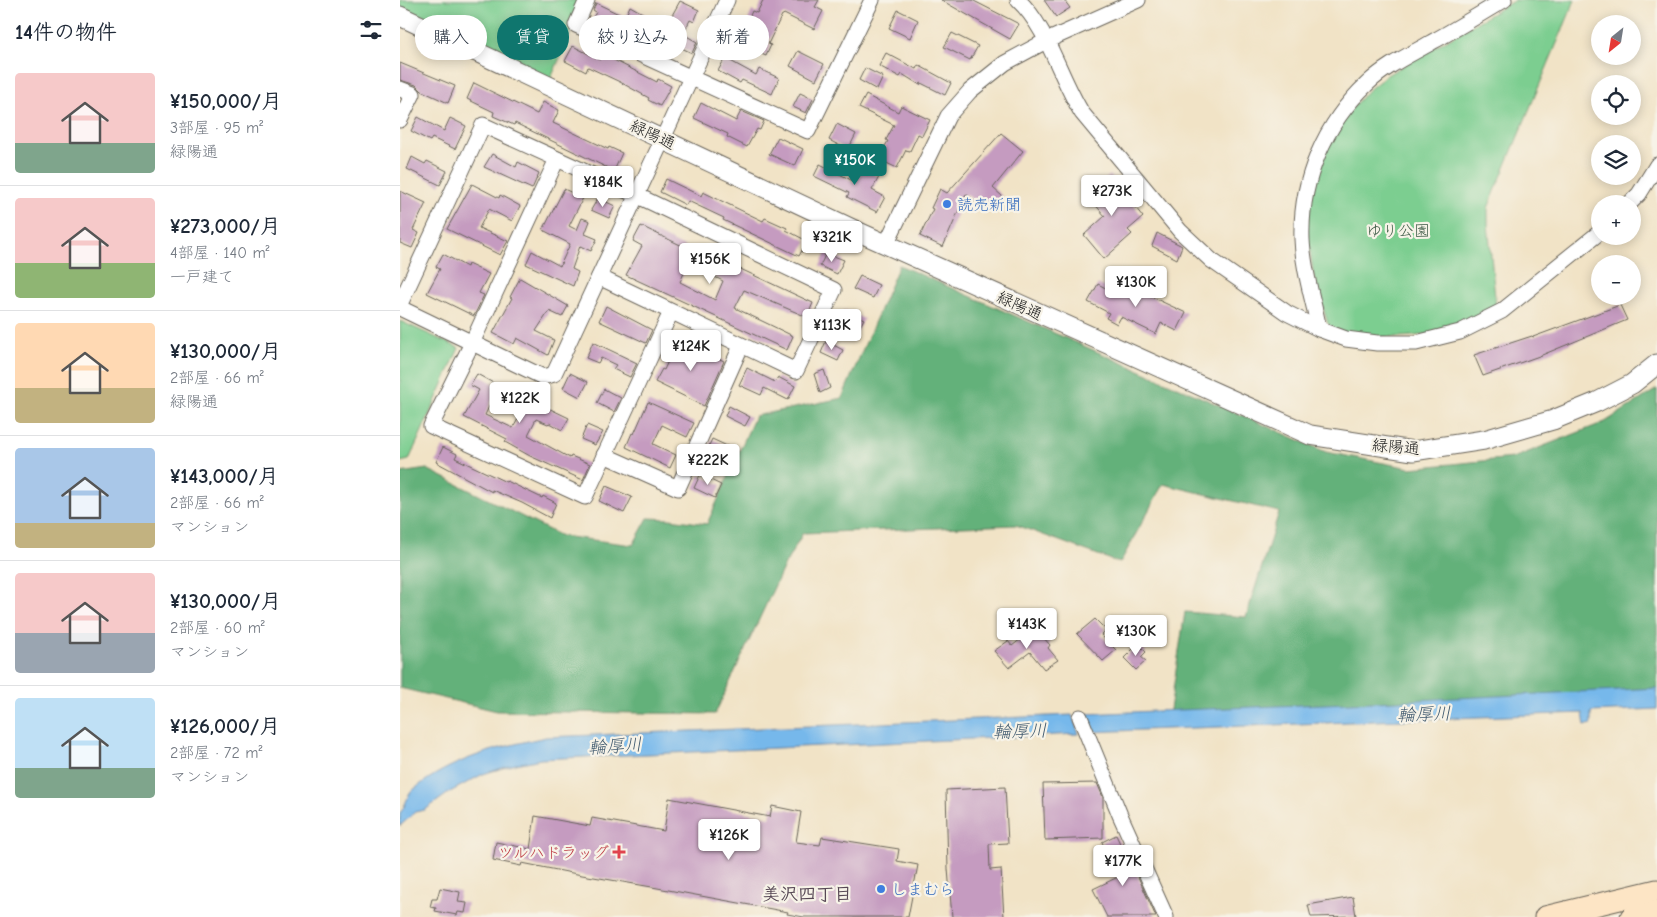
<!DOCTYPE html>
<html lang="ja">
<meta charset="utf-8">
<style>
body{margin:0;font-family:"Comic Neue","Klee One",sans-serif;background:#f2f2f3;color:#1f2937;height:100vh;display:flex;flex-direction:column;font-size:19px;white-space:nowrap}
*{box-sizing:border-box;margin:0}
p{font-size:16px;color:#747a83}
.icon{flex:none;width:28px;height:28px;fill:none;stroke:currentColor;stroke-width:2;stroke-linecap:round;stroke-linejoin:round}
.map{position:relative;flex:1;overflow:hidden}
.side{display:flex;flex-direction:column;background:#fff;width:400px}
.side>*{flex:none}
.top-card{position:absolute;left:15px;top:15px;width:475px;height:45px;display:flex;gap:10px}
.needle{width:32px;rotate:210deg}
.tools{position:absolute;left:1191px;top:15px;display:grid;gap:10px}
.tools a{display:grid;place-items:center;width:50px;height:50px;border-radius:50%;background:#fff;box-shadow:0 2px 12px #0003;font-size:25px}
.price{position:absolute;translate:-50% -42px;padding:0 11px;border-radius:5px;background:#fff;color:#222;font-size:16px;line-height:32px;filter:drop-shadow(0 1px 2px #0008)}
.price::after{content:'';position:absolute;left:50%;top:30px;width:15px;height:11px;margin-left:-8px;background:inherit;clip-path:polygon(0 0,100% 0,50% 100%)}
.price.current{background:#0f766e;color:#fff}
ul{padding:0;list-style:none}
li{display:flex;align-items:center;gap:15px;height:125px;padding:0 15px}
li+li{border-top:1px solid #e0e1e3}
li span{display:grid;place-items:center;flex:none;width:140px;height:100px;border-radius:5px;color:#555}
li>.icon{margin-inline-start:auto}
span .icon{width:60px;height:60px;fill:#fffc;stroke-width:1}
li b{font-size:21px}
h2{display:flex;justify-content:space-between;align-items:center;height:60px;padding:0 15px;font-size:21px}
.tag{padding:0 18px;border-radius:22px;background:#fff;box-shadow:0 2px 12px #0003;font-size:18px;line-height:45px}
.tag.current{background:#0f766e;color:#fff}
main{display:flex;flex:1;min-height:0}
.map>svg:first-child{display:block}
.green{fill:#7bce90;stroke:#4c7556}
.forest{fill:#64b17a;stroke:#40664b}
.water{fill:#76b8eb;stroke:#496a84}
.building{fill:#c59bc0;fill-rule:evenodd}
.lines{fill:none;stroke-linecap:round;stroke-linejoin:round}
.minor-casing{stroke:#676258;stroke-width:17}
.tertiary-casing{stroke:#676258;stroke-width:21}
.secondary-casing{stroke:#676258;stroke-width:23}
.minor{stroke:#fff;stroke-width:15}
.tertiary{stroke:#fff;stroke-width:19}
.secondary{stroke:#fde5c5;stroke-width:21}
.shop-dot{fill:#3f7fe0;stroke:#f7f3e8;stroke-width:2}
.health-dot{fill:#e0444e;stroke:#f7f3e8;stroke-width:2}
.labels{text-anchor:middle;stroke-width:4.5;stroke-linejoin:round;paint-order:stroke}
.street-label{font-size:16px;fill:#1c1c1c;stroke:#f7f3e8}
.shop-label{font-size:16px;fill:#366cbe;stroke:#f7f3e8;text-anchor:start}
.park-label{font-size:16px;fill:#3d5a45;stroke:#f7f3e8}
.health-label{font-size:16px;fill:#be3a42;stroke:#f7f3e8;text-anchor:end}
.water-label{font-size:18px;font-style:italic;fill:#405a6f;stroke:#f7f3e8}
.neighbourhood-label{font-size:18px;font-weight:bold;fill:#574855;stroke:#f7f3e8}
</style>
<main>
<section class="side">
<h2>14件の物件<svg class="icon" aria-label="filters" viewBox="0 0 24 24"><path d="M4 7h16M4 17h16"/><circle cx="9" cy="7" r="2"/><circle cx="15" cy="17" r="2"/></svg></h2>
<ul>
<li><span style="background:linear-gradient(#f6c9c9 70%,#7fa58c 0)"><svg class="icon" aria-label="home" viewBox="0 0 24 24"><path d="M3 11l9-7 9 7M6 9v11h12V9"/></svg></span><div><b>¥150,000/月</b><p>3部屋 · 95 m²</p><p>緑陽通</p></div></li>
<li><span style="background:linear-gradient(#f6c9c9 65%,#8fb573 0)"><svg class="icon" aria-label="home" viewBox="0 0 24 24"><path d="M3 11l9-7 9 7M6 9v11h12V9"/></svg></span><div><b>¥273,000/月</b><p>4部屋 · 140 m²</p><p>一戸建て</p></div></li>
<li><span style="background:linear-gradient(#ffd9b3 65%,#c2b280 0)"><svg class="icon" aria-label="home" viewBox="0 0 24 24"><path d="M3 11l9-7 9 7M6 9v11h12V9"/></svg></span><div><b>¥130,000/月</b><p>2部屋 · 66 m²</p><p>緑陽通</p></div></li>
<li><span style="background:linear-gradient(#a9c7e8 75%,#c2b280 0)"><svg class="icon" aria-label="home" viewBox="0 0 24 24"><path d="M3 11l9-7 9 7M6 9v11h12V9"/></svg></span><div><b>¥143,000/月</b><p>2部屋 · 66 m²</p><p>マンション</p></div></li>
<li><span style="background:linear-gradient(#f6c9c9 60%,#9aa5b1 0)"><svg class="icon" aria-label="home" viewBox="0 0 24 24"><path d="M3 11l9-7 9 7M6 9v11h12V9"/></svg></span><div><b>¥130,000/月</b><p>2部屋 · 60 m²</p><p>マンション</p></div></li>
<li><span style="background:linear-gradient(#bfe0f5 70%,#7fa58c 0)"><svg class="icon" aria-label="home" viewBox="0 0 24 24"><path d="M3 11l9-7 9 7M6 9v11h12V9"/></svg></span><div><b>¥126,000/月</b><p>2部屋 · 72 m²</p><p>マンション</p></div></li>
</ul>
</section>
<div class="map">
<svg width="1257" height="917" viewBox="0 0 1257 917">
<rect width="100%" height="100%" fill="#f7f3e8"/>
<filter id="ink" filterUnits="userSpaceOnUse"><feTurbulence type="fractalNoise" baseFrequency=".02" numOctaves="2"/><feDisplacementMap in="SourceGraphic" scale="10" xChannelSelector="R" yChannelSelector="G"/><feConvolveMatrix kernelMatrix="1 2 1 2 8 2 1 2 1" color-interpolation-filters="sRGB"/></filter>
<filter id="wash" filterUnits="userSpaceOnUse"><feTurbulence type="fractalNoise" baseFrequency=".0096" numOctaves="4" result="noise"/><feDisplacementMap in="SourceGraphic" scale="20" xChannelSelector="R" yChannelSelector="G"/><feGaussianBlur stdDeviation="1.12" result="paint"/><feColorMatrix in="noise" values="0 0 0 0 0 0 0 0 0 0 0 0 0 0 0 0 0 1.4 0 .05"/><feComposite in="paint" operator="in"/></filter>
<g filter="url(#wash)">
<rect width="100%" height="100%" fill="#f1e3c6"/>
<!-- green -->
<g class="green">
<path d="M0,0H185L148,85L0,16Z"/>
<path d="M1115,0H1175L1088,208V224L1096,308C1085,314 1074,322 1062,326C1027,338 985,340 948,333C940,331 933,331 928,324L914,278L907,231L910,200L927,147L947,114L967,91L987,75Z"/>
<path d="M0,321L59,348L9,460L0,462Z"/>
</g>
<!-- forest -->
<path class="forest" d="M499,265L926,452L1010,468L1113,458L1205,422L1257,389V695L769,716L785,612L846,617L879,512L763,484L720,563L616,525L403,533L384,566L315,714L97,711L0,688V473L27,469L161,536L233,545L248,518L270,519L307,524L355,416L442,398Z"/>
<!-- water -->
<g class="water">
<path d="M1257,688V709L1191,712V724L1185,726L1183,713L690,732L683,714L996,701Z"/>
<path d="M672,715L679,734L141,759L116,764L83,774L50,792L25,810L15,812L0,826V813C6,806 7,795 13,790C51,759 99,747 146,737Z"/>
</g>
<g id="blocks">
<!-- building -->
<g class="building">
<path d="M363,0H419L415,7L423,11L414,29L384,14L383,15H382L368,44L371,45L366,56L343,46L352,26V22L348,20L352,11L357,13Z"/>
<path d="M541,0H572L619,24L610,39Z"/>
<path d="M644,0H664L670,8L656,17Z"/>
<path d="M280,1L299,10L294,22L290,20L283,34L297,42L292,53L246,31L245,32L234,25L232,30L226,27L224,31L210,22L208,25L193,18L196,12L193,10L196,3L225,17L230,6L266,26Z"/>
<path d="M498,10L518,20L510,38L489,28Z"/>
<path d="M552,33L578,46L570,60L544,47Z"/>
<path d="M173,46L200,60L202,54L257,82L258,79L271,86L260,106L248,100L249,98L220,82L188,67L186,72L165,61Z"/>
<path d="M398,51L424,64L416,80L390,66Z"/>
<path d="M486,53L516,69L518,65L551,83L545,95L521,83L520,85L502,74L500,77L479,66Z"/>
<path d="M325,58L356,75L359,69L379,78L372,94L342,80L340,83L318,71Z"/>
<path d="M0,63L55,86L48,103L22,91L16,85L0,80Z"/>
<path d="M465,68L483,77L477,90L459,80Z"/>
<path d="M74,83L137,114L143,102L159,110L153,123L208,149L209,147L222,153L214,171L115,123L114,125L93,116L94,112L67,99Z"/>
<path d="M400,93L413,99L406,113L393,107Z"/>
<path d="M466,95L498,112L501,106L530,120L522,136L518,134L510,151L506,150L497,168L478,159L488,141L486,140L494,125L459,108Z"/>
<path d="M301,103L336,121L341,111L364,121L360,130L357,129L347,147L327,137L328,134L294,118Z"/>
<path d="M18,117L44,131L50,118L66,126L55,149L32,138L30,141L11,131Z"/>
<path d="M437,124L456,134L448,150L429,140Z"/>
<path d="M601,133L623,151L593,188L602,196L588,212L566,194L543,247L520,236L533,209L531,208L540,189L547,193Z"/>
<path d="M378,137L403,149L395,166L369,154Z"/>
<path d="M92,154L116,167L118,162L139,173L132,189L84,167Z"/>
<path d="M12,157L25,164L27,161L47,171L40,185L7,169Z"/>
<path d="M420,164L455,182L462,168L479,177L472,190L485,197L477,212L447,197L449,193L414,176Z"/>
<path d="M710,175L743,217L728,230L732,234L704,259L684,235L705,216L687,195Z"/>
<path d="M266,179L301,196L303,192L363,221L365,218L387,228L386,230L407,241L399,256L323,220L324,218L288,201L286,205L260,192Z"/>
<path d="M72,184L99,198L100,195L120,206L112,221L89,209L79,228L108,241L100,255L47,229Z"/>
<path d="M164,189L183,198L169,226L177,230L182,218L190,221L185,234L197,239L191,251L180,246L172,269L178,272L173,286L126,264L132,251L160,266L170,244L143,230Z"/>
<path d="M0,191L26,203L13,230L19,233L12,248L0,243Z"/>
<path d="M198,198L215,206L209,218L191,210Z"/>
<path d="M241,226L301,255L303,253L332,265L413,303L407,317L344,290L335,308L393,336L387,350L226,275L242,246L233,241ZM288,264L323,281L315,300L280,282Z"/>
<path d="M757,233L782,246L777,259L752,246Z"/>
<path d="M426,253L444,260L437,274L420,266Z"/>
<path d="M43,254L67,267L68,264L89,274L79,293L84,295L74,316L27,293L40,269L36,267Z"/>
<path d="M460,276L479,285L473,298L453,289Z"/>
<path d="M120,278L168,306L162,317L149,311L136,331L154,340L148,355L117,338L114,344L93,333L112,298L110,297Z"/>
<path d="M720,282L786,313L777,331L761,323L756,334L721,317L717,324L706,318L709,313L688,302L698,284L715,293Z"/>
<path d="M1220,305L1227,320L1142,355L1083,376L1074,355L1132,336L1133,337Z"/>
<path d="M206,306L252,330L246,343L199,321Z"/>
<path d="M445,310L464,319L457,332L438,323Z"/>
<path d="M278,339L324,361L304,406L255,382L262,369L264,370Z"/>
<path d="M426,341L443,350L438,361L421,353Z"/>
<path d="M193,342L237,363L230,377L213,369L216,365L201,358L198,363L186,358Z"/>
<path d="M347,368L375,382L378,377L395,386L388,400L364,388L361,395L339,385Z"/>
<path d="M424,370L430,388L420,393L414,374Z"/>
<path d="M170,373L188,382L180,397L163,388Z"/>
<path d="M77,374L106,390L142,405L169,418L162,430L149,423L148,424L136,419L128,435L170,458L171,456L190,464L183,480L130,456L105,442L107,439L64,417L79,390L70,385ZM94,396L123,410L113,428L85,415Z"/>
<path d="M204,389L221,398L214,412L197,403Z"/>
<path d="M248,402L294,423L287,437L262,425L253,444L276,455L270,468L226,447L232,433L234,434Z"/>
<path d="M329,406L350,417L345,426L325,416Z"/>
<path d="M187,425L203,432L195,445L181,439Z"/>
<path d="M312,439L338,451L331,464L306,452Z"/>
<path d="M43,447L57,454L55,458L106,482L107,481L142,498L143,496L156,503L150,518L122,503L92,490V492L36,462Z"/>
<path d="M300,475L321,485L315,498L294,488Z"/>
<path d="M206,486L232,497L224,513L199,501Z"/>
<path d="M695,619L706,630L701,635L716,650L703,661L677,634Z"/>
<path d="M635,628L650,645L648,648L658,660L644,669L630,652L609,668L594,651L608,641L612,646Z"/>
<path d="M738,644L746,652L741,657L746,661L736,670L724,658Z"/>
<path d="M697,783L703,797V838L645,840L643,784Z"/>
<path d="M605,787L608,843L589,844L590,870L601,869L604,917H552L548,869L546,790Z"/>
<path d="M269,798L370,817L372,806L401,812L396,842L420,845L422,837L499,849L497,861L518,865L508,917H404L387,914L388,912L252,887L182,875L122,863L121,866L93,860L96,842L130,849L135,816L190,826L192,818L264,831Z"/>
<path d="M716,835L733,871L735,870L756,917H707L693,889L718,877L702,842Z"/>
<path d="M40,888L60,892L58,902L67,903L65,913L58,912L57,915L35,911L36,908L30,907L32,899H37Z"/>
<path d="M953,897L956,916L911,917L908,905Z"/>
</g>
</g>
</g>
<g filter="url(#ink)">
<use href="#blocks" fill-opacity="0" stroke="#676258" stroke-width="1"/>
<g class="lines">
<defs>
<g id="minor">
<path d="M187,0L176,25L408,131L472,0"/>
<path d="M618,0C648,28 660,78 682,113L780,231L811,260L887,313L919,329L946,339L977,343H1016L1060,332L1102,311L1200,232"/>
<path d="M0,89L13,94L0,120"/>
<path d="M157,159L72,343L31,426L185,497L271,312"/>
<path d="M1229,204L1239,194L1257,165"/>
<path d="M486,244L548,116L570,91L605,63L646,41L738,0"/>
<path d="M0,304L83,125L236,195L434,290L396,371L199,277"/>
<path d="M0,308L143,377L154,374L327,0"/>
<path d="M919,329C913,299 903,269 902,239C900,180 925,123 968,83C987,65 1010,55 1032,42C1056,29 1080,14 1104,0"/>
<path d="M204,455L278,488L341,346"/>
<path d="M680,717L720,815L766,917"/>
</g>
<path id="tertiary" d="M0,16L461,233L910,435L1013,451L1084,440L1153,420L1197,402L1232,384L1257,364"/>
<g id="secondary">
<path d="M1145,917L1257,890"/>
<path d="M1231,917L1257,911"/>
</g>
</defs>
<!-- minor casing -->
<use href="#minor" class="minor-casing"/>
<!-- tertiary casing -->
<use href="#tertiary" class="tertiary-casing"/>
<!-- secondary casing -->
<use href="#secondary" class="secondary-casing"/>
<!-- minor -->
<use href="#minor" class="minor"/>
<!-- tertiary -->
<use href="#tertiary" class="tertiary"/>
<!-- secondary -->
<use href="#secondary" class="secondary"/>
</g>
</g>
<!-- markers -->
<g class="shop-dot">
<circle cx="547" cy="204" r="5"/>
<circle cx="481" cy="889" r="5"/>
</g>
<path class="health-dot" d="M216.5 844.5h5v5h5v5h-5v5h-5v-5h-5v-5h5z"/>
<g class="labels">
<!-- street labels -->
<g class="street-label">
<text transform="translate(253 134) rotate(25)" y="6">緑陽通</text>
<text transform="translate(620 305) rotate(24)" y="6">緑陽通</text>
<text transform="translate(996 446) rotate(5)" y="6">緑陽通</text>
</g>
<!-- shop labels -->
<g class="shop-label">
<text x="557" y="210">読売新聞</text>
<text x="491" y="895">しまむら</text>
</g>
<!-- park labels -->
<g class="park-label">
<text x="998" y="236">ゆり公園</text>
</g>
<!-- health labels -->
<g class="health-label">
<text x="209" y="858">ツルハドラッグ</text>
</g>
<!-- water labels -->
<g class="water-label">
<text transform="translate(1024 714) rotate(-2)" y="6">輪厚川</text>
<text transform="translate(620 731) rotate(-2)" y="6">輪厚川</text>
<text transform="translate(215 746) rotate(-4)" y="6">輪厚川</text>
</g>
<!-- neighbourhood labels -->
<g class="neighbourhood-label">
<text x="407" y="900">美沢四丁目</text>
</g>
</g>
</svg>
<div class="tools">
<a><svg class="needle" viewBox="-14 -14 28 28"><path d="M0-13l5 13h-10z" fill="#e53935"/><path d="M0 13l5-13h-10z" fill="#747a83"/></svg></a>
<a><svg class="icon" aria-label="locate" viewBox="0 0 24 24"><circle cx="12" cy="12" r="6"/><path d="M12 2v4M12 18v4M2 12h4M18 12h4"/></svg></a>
<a><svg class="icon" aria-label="layers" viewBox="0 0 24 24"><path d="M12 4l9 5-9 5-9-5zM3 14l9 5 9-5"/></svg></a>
<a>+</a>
<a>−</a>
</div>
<b class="price current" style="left:455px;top:186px">¥150K</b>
<b class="price" style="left:203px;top:208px">¥184K</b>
<b class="price" style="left:712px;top:217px">¥273K</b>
<b class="price" style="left:432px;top:263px">¥321K</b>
<b class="price" style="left:310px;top:285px">¥156K</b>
<b class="price" style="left:736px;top:308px">¥130K</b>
<b class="price" style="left:432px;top:351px">¥113K</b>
<b class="price" style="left:291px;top:372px">¥124K</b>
<b class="price" style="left:120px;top:424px">¥122K</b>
<b class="price" style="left:308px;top:486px">¥222K</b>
<b class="price" style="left:627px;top:650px">¥143K</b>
<b class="price" style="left:736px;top:657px">¥130K</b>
<b class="price" style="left:329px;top:861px">¥126K</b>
<b class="price" style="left:723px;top:887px">¥177K</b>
<div class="top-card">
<a class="tag">購入</a>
<a class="tag current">賃貸</a>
<a class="tag">絞り込み</a>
<a class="tag">新着</a>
</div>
</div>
</main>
